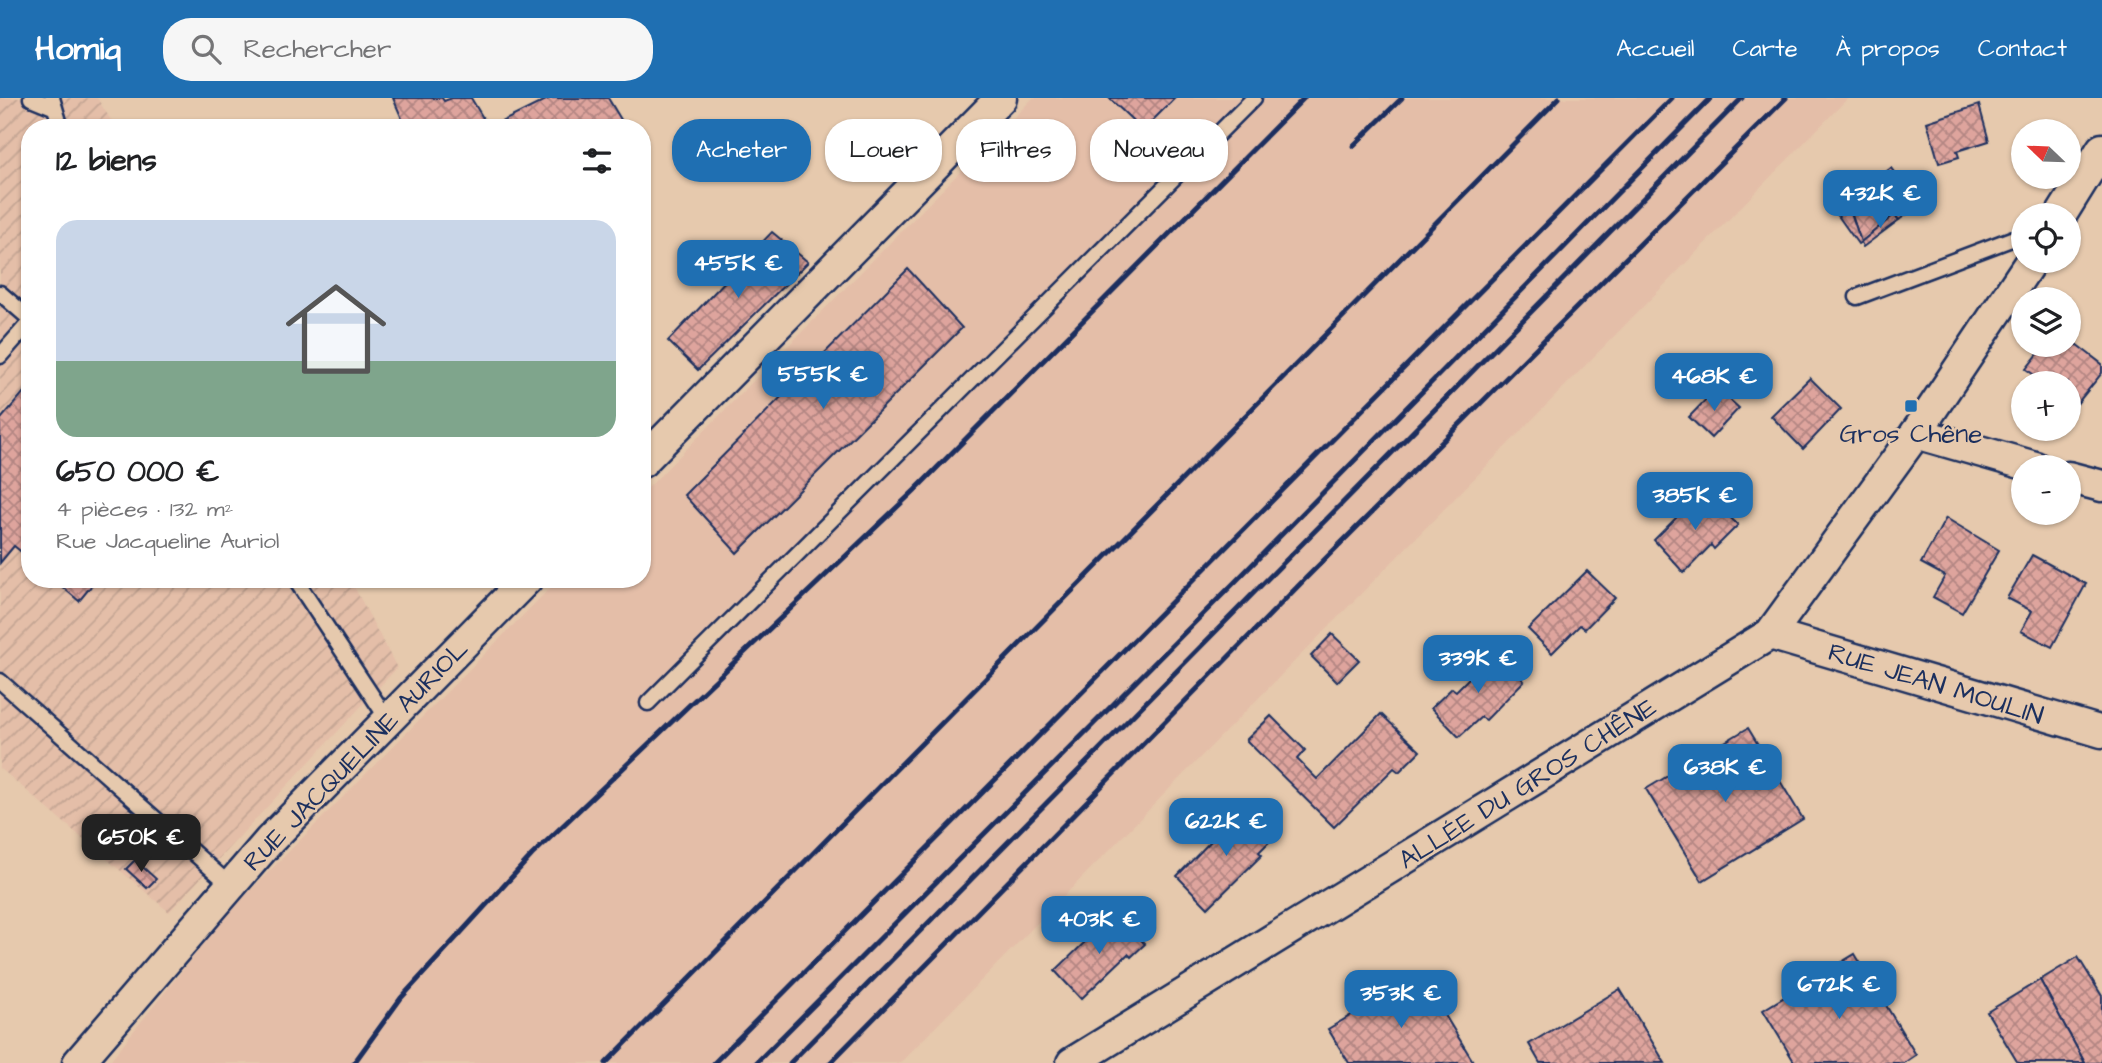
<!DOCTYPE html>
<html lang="fr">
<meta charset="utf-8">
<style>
body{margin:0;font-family:"Architects Daughter",sans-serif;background:#f6f6f6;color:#202124;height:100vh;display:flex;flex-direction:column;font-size:26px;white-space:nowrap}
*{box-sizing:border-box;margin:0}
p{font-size:23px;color:#757577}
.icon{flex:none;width:38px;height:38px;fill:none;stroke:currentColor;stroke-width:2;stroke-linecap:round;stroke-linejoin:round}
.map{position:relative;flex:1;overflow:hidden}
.details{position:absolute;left:21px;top:21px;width:630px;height:469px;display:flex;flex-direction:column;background:#fff;border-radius:28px;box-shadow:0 2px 5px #0004}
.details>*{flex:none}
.hud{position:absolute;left:672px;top:21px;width:665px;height:63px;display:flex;gap:14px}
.needle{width:46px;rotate:293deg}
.fabs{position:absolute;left:2011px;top:21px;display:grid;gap:14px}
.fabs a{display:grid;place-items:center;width:70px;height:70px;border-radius:50%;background:#fff;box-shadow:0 2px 5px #0004;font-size:35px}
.price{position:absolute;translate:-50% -60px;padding:0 16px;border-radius:14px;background:#1f6fb2;color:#fff;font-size:23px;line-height:46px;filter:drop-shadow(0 2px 4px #0008)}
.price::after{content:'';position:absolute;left:50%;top:42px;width:21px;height:16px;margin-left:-10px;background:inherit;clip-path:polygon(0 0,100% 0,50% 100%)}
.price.current{background:#222;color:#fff}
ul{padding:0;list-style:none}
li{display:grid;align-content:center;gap:14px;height:371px;padding:0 35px}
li+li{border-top:2px solid #e0e0e0}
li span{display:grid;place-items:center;height:217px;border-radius:21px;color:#555}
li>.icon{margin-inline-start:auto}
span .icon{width:126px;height:126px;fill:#fffc;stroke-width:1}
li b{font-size:30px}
h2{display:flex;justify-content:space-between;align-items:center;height:84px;padding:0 35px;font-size:30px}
.chip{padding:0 24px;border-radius:28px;background:#fff;box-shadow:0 2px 5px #0004;font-size:24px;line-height:63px}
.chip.current{background:#1f6fb2;color:#fff}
header{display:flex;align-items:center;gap:42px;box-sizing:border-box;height:98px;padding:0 35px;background:#1f6fb2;color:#fff}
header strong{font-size:33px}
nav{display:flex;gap:38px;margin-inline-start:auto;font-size:24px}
.search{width:490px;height:63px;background:#f6f6f6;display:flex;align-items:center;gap:18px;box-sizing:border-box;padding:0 24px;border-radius:28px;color:#757577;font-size:26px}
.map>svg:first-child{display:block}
.built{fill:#e4bea8}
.industrial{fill:url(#industrial-furrows)}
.building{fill:url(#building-cross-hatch);stroke:#1b2f5e;stroke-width:2}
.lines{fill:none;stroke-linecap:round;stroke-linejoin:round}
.lane-casing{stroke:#1b2f5e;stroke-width:19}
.street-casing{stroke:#1b2f5e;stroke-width:35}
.lane{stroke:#e6c9ad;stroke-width:14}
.street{stroke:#e6c9ad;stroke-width:30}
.rail{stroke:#1b2f5e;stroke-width:5}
.poi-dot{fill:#1f6fb2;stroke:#e6c9ad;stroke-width:2.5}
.labels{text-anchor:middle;stroke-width:5;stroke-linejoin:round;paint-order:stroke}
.poi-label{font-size:26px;fill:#1b2f5e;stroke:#e6c9ad}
.street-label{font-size:26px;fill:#1b2f5e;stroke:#e6c9ad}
</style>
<header>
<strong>Homiq</strong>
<div class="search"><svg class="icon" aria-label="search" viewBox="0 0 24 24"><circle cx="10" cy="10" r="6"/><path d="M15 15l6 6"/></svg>Rechercher</div>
<nav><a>Accueil</a><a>Carte</a><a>À propos</a><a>Contact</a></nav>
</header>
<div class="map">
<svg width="2102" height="965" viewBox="0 0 2102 965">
<defs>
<pattern id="industrial-furrows" width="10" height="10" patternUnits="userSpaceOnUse" patternTransform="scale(1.75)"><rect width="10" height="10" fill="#e4bea8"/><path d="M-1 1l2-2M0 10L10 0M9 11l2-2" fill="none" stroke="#c3a493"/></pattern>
<pattern id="building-cross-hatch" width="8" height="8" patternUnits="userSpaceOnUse" patternTransform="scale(1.75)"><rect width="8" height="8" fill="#dea49d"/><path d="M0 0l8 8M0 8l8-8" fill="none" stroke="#b38683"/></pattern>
</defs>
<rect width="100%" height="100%" fill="#e6c9ad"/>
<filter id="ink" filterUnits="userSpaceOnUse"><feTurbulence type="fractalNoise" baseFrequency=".0143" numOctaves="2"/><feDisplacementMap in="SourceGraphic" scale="14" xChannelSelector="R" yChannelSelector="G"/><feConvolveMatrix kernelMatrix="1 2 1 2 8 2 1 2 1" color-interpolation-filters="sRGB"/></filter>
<g filter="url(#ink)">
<!-- built -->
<path class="built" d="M1033,0H1848L900,965H108L230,813L559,481H642V396Z"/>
<!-- industrial -->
<path class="industrial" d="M0,0H97L116,30H30V481H350L397,570L169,814L0,670Z"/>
<!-- building -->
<g class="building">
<path d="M393,0H442L444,3L452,0H471L489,30L550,0H608L626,30H389L403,23Z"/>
<path d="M1109,0H1175L1143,32Z"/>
<path d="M1979,7L1989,43L1957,53L1959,59L1939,65L1927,24Z"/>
<path d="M1891,70L1919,108L1903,119L1887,73Z"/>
<path d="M1887,73L1903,119L1899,122L1894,117L1861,144L1847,103Z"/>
<path d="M1847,103L1861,144L1858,146L1834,112Z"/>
<path d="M1894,117L1899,122L1863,149L1861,144Z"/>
<path d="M772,134L808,164L698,272L668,243Z"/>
<path d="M908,171L962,230L737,455L684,397Z"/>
<path d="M2068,240L2102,266V275L2068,317V285H2045L2026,271L2045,247H2068Z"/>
<path d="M1810,280L1841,311L1803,351L1771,318Z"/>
<path d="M30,287V461L14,448L0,465V322Z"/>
<path d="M1717,290L1739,310L1711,340L1689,319Z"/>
<path d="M1703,393L1738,427L1714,451L1711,447L1684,475L1654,442Z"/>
<path d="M1946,420L1999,452L1962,515L1933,499L1945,478L1921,465Z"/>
<path d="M2032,457L2086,486L2052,549L2021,533L2032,513L2007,500Z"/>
<path d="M1587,473L1615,500L1585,531L1580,527L1552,555L1528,531Z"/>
<path d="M53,481H97L79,503Z"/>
<path d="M1332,536L1359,562L1337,584L1311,558Z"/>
<path d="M1495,554L1524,583L1486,622L1481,619L1459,639L1431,610L1452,590L1456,593Z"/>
<path d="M1381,616L1420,653L1399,674L1394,670L1334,729L1246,642L1271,618L1305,652L1297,661L1317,681Z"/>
<path d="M1748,630L1803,721L1702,783L1646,691Z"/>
<path d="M1243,710L1274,739L1259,754L1262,757L1208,810L1177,778Z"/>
<path d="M135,762L156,781L147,790L126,771Z"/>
<path d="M1115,815L1145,846L1131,859L1128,856L1081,901L1055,873Z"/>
<path d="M1855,856L1916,957L1904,965H1795L1763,912Z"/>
<path d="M2078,859L2102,898V964L2100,965H2085L2040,882Z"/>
<path d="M1420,876L1474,965H1349L1328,931Z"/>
<path d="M2040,882L2085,965H2018L1987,914Z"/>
<path d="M1620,891L1665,965H1540L1529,946Z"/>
</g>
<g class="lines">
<defs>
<g id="lane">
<path d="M31,0L53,9"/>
<path d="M52,0L61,30"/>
<path d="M0,195L30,221"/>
<path d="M1857,199L2014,140L2023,145"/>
<path d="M0,258L30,224"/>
<path d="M295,481L388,622"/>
<path d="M0,583L230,787"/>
<path d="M648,605L1254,0"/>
</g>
<g id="street">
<path d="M2061,117L2102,51"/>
<path d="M1916,335L2035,369"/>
<path d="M642,364L1001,0"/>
<path d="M2068,379L2102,388"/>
<path d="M1770,536L2102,634"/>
<path d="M78,965L270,742L527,481"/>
<path d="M1072,965L1770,536L1916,335L2031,163"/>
</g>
</defs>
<!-- lane casing -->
<use href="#lane" class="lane-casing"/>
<!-- street casing -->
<use href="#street" class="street-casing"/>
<!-- lane -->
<use href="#lane" class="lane"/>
<!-- street -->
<use href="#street" class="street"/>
<!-- rail -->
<g class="rail">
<path d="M1353,48L1402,0"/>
<path d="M354,965L401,900L532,757L915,392L1304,0"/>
<path d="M606,965L1559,0"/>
<path d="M714,965L1672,0"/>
<path d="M756,965L1235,484L1711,0"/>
<path d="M790,965L1742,0"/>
<path d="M830,965L1305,481L1786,0"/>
</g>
</g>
</g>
<!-- markers -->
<rect class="poi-dot" x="1904" y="301" width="14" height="14" rx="3.5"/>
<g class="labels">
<!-- poi labels -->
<g class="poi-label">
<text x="1911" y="344">Gros Chêne</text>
</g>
<!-- street labels -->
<g class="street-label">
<text transform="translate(1936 585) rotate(17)" y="9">RUE JEAN MOULIN</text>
<text transform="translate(355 657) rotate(-46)" y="9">RUE JACQUELINE AURIOL</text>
<text transform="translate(1527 685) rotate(-32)" y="9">ALLÉE DU GROS CHÊNE</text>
</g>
</g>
</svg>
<div class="fabs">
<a><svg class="needle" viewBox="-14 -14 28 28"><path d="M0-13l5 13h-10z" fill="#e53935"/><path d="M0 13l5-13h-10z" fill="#757577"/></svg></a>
<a><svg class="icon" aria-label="locate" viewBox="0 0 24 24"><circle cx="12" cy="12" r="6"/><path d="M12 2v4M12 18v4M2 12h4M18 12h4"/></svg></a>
<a><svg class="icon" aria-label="layers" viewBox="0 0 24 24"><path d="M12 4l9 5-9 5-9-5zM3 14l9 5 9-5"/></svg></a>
<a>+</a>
<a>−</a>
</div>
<b class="price" style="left:1880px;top:132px">432K €</b>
<b class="price" style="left:738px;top:202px">455K €</b>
<b class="price" style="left:823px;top:313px">555K €</b>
<b class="price" style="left:1714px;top:315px">468K €</b>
<b class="price" style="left:1695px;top:434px">385K €</b>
<b class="price" style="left:1478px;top:597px">339K €</b>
<b class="price" style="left:1725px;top:706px">638K €</b>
<b class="price" style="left:1226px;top:760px">622K €</b>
<b class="price current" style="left:141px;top:776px">650K €</b>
<b class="price" style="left:1099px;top:858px">403K €</b>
<b class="price" style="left:1839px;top:923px">672K €</b>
<b class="price" style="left:1401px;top:932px">353K €</b>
<div class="hud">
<a class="chip current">Acheter</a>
<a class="chip">Louer</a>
<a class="chip">Filtres</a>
<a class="chip">Nouveau</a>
</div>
<section class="details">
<h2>12 biens<svg class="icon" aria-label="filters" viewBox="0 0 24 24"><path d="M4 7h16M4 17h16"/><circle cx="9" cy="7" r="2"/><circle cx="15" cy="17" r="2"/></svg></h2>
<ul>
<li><span style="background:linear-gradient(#c9d6e8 65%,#7fa58c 0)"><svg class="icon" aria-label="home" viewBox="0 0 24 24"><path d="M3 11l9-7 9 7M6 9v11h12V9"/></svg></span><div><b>650 000 €</b><p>4 pièces · 132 m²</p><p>Rue Jacqueline Auriol</p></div></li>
</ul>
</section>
</div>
